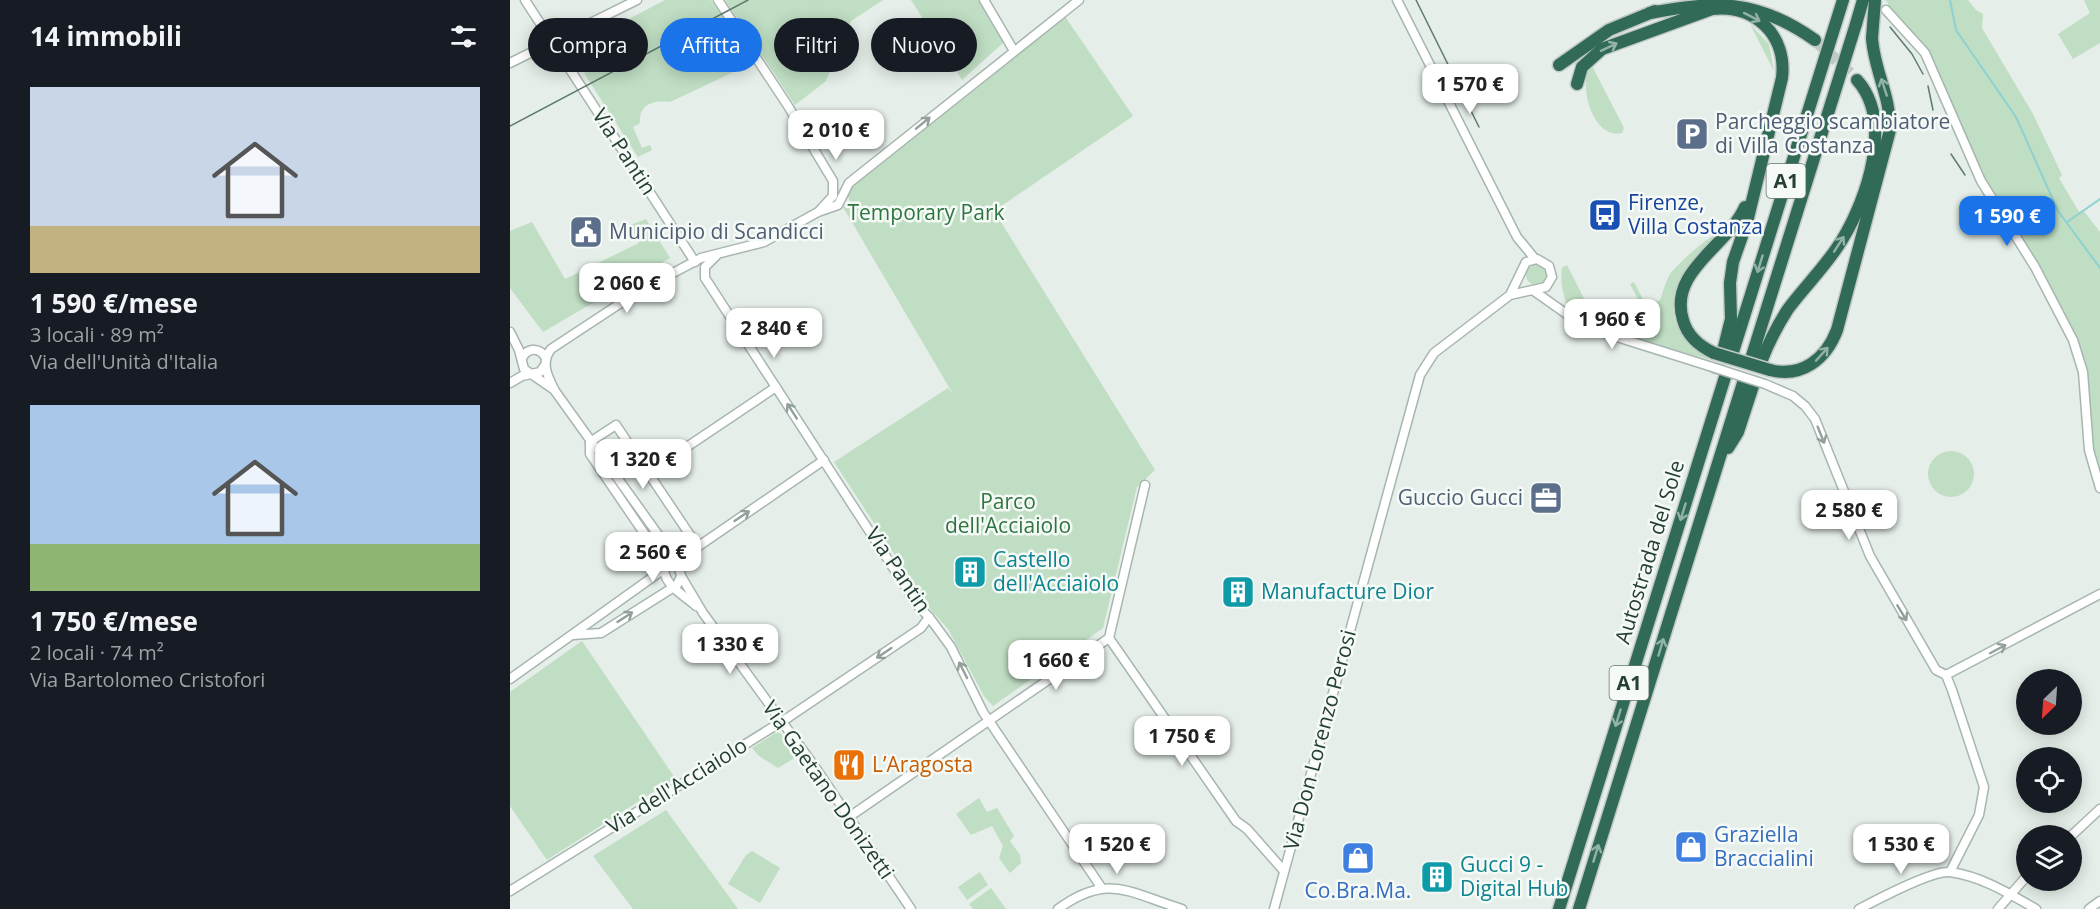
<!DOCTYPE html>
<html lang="it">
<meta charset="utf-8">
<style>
body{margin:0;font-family:"Open Sans",sans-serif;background:#242831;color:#f1f3f6;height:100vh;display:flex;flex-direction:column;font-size:22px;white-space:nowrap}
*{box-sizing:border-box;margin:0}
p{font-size:20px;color:#9ea1a6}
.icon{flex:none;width:33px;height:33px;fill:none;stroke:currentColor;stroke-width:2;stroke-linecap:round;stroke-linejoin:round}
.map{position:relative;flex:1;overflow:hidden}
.drawer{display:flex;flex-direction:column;background:#171b24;width:510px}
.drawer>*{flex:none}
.banner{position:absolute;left:18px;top:18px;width:570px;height:54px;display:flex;gap:12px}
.needle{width:39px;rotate:205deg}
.fabs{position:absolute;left:1506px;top:669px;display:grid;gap:12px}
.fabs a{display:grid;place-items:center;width:66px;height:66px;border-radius:50%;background:#171b24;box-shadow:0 3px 15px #0003;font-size:30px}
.price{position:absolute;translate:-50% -51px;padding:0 14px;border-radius:12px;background:#fff;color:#222;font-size:20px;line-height:39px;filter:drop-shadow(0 2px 3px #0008)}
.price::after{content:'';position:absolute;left:50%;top:36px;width:18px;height:14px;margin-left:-9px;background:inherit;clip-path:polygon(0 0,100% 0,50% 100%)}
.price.selected{background:#1a73e8;color:#fff}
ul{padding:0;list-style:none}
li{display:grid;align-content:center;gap:12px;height:318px;padding:0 30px}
li span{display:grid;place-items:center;height:186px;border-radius:0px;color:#555}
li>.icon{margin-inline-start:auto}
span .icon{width:108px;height:108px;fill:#fffc;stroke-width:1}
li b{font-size:26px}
h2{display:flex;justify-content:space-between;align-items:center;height:72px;padding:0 30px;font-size:26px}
.pill{padding:0 21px;border-radius:27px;background:#171b24;box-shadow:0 3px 15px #0003;font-size:21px;line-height:54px}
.pill.selected{background:#1a73e8;color:#fff}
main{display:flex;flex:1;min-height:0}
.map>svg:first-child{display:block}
.green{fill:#bfdec3}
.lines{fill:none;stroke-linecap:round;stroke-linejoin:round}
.stream{stroke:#8fd0d1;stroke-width:2}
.highway-tunnel{stroke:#becbc4;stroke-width:12;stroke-dasharray:12 6;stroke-linecap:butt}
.minor-casing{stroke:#a7b6ae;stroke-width:11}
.highway-casing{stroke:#c2c9c6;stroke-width:15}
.minor{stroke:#fff;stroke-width:8}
.highway{stroke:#316b57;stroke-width:12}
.tram{stroke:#5f7a6f;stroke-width:1.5}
.minor-bridge-casing{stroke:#a7b6ae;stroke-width:11;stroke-linecap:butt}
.highway-bridge-casing{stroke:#c2c9c6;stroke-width:15;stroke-linecap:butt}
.minor-bridge{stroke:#fff;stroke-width:8}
.highway-bridge{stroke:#316b57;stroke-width:12}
.oneway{stroke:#93b2a7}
.oneway2{stroke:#929f9a}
.labels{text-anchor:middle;stroke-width:5;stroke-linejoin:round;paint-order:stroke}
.shield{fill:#f5faf7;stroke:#63776e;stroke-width:1.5}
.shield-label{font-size:20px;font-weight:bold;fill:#243f34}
.service-label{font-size:21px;fill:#4e5e75;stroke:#f5faf7;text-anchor:start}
.street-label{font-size:21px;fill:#243f34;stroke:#f5faf7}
.transit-label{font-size:21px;fill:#164399;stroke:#f5faf7;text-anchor:start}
.park-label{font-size:21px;fill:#2f7540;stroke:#f5faf7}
.culture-label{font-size:21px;fill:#0d838f;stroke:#f5faf7;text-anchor:start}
.food-label{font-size:21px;fill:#c56008;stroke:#f5faf7;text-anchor:start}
.shop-label{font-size:21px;fill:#366cbe;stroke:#f5faf7;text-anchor:start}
</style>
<main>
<section class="drawer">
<h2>14 immobili<svg class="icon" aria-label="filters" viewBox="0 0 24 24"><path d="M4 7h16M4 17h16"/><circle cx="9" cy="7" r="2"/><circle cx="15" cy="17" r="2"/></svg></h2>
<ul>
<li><span style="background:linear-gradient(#c9d6e8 75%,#c2b280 0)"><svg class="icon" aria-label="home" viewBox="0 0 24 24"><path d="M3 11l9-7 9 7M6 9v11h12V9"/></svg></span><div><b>1 590 €/mese</b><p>3 locali · 89 m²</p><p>Via dell'Unità d'Italia</p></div></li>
<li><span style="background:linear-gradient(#a9c7e8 75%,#8fb573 0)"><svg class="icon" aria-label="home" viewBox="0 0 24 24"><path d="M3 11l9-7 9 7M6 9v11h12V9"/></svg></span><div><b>1 750 €/mese</b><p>2 locali · 74 m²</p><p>Via Bartolomeo Cristofori</p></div></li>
</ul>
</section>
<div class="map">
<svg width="1590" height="909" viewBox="0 0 1590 909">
<rect width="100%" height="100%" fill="#e5eee8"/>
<!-- green -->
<g class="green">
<path d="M155,0H201L235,50L228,70L160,102C143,100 129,104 130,123L123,127L132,148L140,145L142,150L128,157L74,73L91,63L77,41Z"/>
<path d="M215,0H373L341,21L316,81L285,105Z"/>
<path d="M401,0H469L494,42L452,80Z"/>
<path d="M1375,0H1458L1466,10L1473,14L1472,28L1523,114L1552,175L1549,178L1569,212L1573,210L1590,232V488L1584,474L1576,394L1563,340L1491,215L1421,64L1376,10L1378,3Z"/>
<path d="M1574,0H1590V43L1563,59L1548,34L1580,13Z"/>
<path d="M554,15L623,116L484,211L645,470L627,487L593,628L483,706L474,696L438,629L421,610L324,462L438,388L443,394L333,207L340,202L337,194L339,187Z"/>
<path d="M1240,24L1259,44L1264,71Z"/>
<path d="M1081,64L1114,128L1112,133C1083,140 1067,85 1081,64Z"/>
<path d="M136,219L160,258L33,332L0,288V231L22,222L55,279L129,243L120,225Z"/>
<path d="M1215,228C1174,272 1130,315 1201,360C1175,352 1063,325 1056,302C1053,292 1050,282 1052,268L1057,265L1085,320L1129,328L1140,322L1120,284L1124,282L1137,307L1150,300C1153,292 1157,278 1160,274C1171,260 1198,237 1215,228Z"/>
<circle cx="1026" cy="275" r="10"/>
<circle cx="1441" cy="474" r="23"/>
<path d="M72,641L165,778L37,860L0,806V692Z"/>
<path d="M267,732L271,734L288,756L268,768L249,756L242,748Z"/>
<path d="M469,798L477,812L487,808L504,836L500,841L510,855L511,863L500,873L489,858L493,846L482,826L461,835L446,814Z"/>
<path d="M156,810L228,909H123L83,856Z"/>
<path d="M242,851L270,868L250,903L218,884L236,855Z"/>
<path d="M470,872L478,885L457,900L448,887Z"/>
<path d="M481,888L496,909H463L459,904Z"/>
</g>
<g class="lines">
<!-- stream -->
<g class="stream">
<path d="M1440,0L1446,30L1506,117L1548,211L1590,268"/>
<path d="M1557,222L1590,199"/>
</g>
<!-- highway-tunnel -->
<g class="highway-tunnel">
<path d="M1305,40L1347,80"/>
<path d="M1207,375L1213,351"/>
</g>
<defs>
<g id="minor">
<path d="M15,0L185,262"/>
<path d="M208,0L278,106L323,181V196L310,210"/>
<path d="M474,0L504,51"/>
<path d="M887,0L1007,237L1025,259"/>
<path d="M1376,10L1415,53L1471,181L1525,267L1563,340L1573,372L1579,450L1590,488"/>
<path d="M0,63L127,0"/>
<path d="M206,256L195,267V278L408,606L419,617L441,647L473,712L591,887"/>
<path d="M1024,291L1075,327L1199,366"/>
<path d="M0,332L9,350L14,369L43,389"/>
<path d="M12,358C18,347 31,347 36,359"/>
<path d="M0,383L12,376L30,372L35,365"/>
<path d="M1255,384L1283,396L1295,406L1305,419L1360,556L1426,670L1436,675L1442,690L1474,787L1469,815L1440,872"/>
<path d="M80,442L106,425L188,547"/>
<path d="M80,442V454L155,564"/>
<path d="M138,473L266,387"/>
<path d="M167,561L314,460"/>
<path d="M155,565C150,583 174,595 186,606"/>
<path d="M63,635L91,633L167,585L171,576"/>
<path d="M599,638L726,821L737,829L774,871"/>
<path d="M1436,675L1590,594"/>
<path d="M0,679L154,569"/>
<path d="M339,817L599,638L635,485"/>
<path d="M1561,836L1590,809"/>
<path d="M0,891L279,717L411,628L419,617"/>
<path d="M401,909L305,767L193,613L171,576L167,561L45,391C38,377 30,363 41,349L126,293L191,258L254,242L308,212L328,205L339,183L569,0"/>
<path d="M548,909C598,872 619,893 672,909"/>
<path d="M764,909L910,375L924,353L1000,295L1036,287L1042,277L1039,266L1027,259L1016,262L1000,295"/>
<path d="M1349,909C1366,900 1423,870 1440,872C1471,876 1500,894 1526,909"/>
<path d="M1488,909L1516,877"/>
<path d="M1579,909L1590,901"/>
</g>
<g id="highway">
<path d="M1140,13C1209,0 1248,0 1305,40"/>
<path d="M1049,65L1099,30L1145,11"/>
<path d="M1067,84L1072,67L1092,49L1202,9C1245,4 1277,35 1272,78L1237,222L1223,262L1220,283L1221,319L1213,351"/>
<path d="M1204,353C1189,346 1177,335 1173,320C1158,271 1218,246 1235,207"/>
<path d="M1222,355L1333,0"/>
<path d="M1241,359L1346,24"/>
<path d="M1251,362C1258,344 1267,326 1278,309C1295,286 1317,265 1332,240C1357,199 1384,121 1347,80"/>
<path d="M1260,370C1292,378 1316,359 1327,330L1380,130C1381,97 1364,70 1362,38"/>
<path d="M1218,448L1228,432L1243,386"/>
<path d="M1049,909L1215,377"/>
<path d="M1069,909L1233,383"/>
</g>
</defs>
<!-- minor casing -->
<use href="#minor" class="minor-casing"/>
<!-- highway casing -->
<use href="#highway" class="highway-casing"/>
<!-- minor -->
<use href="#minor" class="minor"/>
<!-- highway -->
<use href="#highway" class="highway"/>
<!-- tram -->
<g class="tram">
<path d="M906,0L969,127"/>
<path d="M1380,27L1402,54L1413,74"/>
<path d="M1418,86L1423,110"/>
<path d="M0,126L238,0"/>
<path d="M1441,154L1455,175"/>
</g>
<defs>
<path id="minor-bridge" d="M1199,366L1255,384"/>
<g id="highway-bridge">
<path d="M1346,24L1353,0"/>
<path d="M1362,38L1365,0"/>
<path d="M1204,353L1260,370"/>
</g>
</defs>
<!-- minor-bridge casing -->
<use href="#minor-bridge" class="minor-bridge-casing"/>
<!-- highway-bridge casing -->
<use href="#highway-bridge" class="highway-bridge-casing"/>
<!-- minor-bridge -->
<use href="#minor-bridge" class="minor-bridge"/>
<!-- highway-bridge -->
<use href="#highway-bridge" class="highway-bridge"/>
</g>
<!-- one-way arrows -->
<defs><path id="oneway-shaft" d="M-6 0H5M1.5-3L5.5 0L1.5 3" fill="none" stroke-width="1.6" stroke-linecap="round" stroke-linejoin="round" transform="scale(1.5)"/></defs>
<g class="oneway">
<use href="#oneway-shaft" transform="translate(1242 17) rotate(27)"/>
<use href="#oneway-shaft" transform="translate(1099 47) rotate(-25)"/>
<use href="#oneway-shaft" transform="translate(1374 87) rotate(-108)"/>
<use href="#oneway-shaft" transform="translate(1329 244) rotate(-57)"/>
<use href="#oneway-shaft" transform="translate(1250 264) rotate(107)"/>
<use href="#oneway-shaft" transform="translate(1312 354) rotate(-48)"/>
<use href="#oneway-shaft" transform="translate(1173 512) rotate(107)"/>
<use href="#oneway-shaft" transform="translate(1151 647) rotate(-73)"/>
<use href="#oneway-shaft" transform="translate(1108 718) rotate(107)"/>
<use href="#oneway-shaft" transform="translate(1086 853) rotate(-73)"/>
</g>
<g class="oneway2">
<use href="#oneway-shaft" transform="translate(413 123) rotate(-39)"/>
<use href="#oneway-shaft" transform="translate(282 411) rotate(-123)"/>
<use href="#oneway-shaft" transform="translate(1311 435) rotate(68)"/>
<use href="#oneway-shaft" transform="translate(232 516) rotate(-34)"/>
<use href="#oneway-shaft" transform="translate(1392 613) rotate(59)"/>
<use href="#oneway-shaft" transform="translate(115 617) rotate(-33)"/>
<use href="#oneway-shaft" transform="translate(1488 649) rotate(-28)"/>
<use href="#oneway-shaft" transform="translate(374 653) rotate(146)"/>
<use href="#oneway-shaft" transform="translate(453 670) rotate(-117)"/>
</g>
<!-- icons -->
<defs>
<symbol id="parking-square" viewBox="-11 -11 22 22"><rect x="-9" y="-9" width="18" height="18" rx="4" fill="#5c6f8a" stroke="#f5faf7"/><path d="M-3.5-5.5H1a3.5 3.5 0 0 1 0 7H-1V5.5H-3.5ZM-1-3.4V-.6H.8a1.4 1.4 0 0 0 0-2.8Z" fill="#fff"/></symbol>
<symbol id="bus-square" viewBox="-11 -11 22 22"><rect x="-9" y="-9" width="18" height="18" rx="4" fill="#1a4fb4" stroke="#f5faf7"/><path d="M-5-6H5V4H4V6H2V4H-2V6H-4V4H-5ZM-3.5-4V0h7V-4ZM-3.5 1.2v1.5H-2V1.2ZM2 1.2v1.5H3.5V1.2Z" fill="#fff"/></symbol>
<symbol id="civic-square" viewBox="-11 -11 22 22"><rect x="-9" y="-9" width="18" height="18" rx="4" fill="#5c6f8a" stroke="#f5faf7"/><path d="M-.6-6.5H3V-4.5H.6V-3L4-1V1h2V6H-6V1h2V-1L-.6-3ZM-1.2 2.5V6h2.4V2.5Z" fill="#fff"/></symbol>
<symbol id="office-square" viewBox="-11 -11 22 22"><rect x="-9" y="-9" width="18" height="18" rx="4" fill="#5c6f8a" stroke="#f5faf7"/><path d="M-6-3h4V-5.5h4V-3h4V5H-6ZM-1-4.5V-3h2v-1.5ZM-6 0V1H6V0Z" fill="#fff"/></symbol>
<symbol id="building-square" viewBox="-11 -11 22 22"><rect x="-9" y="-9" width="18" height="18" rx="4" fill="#0f9aa8" stroke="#f5faf7"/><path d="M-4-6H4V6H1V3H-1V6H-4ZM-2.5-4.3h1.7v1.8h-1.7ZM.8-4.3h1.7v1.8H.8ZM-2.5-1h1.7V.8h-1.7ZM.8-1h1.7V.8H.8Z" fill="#fff"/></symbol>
<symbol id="restaurant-square" viewBox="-11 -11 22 22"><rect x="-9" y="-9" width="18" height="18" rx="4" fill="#e8710a" stroke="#f5faf7"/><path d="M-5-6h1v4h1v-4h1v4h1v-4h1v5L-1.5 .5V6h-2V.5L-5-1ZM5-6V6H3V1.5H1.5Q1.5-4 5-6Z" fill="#fff"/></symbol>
<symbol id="shop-square" viewBox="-11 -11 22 22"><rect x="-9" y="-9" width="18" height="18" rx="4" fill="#3f7fe0" stroke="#f5faf7"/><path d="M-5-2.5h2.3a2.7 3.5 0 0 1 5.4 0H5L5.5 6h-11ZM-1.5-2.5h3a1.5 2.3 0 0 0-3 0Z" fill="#fff"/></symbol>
</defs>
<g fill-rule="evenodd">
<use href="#parking-square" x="1163" y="115" width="38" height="38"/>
<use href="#bus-square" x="1076" y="196" width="38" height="38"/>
<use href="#civic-square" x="57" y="213" width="38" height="38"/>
<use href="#office-square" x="1017" y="479" width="38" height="38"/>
<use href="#building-square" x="441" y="553" width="38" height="38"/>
<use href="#building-square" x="709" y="573" width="38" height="38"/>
<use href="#restaurant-square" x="320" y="746" width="38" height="38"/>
<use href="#shop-square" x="1162" y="828" width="38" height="38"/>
<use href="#shop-square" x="829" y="839" width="38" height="38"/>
<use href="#building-square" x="908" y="858" width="38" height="38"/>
</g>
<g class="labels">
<!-- shield labels -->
<g class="shield">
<rect x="1256.5" y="164" width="39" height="34" rx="4.5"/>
<rect x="1099.5" y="666" width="39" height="34" rx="4.5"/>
</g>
<g class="shield-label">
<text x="1276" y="188">A1</text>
<text x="1119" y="690">A1</text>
</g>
<!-- service labels -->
<g class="service-label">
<text x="1205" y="129">Parcheggio scambiatore<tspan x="1205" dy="24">di Villa Costanza</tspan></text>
<text x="99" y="239">Municipio di Scandicci</text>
<text x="1013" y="505" text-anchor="end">Guccio Gucci</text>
</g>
<!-- street labels -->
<g class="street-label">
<text transform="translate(114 152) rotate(57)" y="7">Via Pantin</text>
<text transform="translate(1140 552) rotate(-73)" y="7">Autostrada del Sole</text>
<text transform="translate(388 570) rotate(56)" y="7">Via Pantin</text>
<text transform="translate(810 740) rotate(-75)" y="7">Via Don Lorenzo Perosi</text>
<text transform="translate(167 786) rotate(-32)" y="7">Via dell'Acciaiolo</text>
<text transform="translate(318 790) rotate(55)" y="7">Via Gaetano Donizetti</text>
</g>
<!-- transit labels -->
<g class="transit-label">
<text x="1118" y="210">Firenze,<tspan x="1118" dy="24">Villa Costanza</tspan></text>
</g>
<!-- park labels -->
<g class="park-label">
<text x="416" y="220">Temporary Park</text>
<text x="498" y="509">Parco<tspan x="498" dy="24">dell'Acciaiolo</tspan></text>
</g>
<!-- culture labels -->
<g class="culture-label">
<text x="483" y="567">Castello<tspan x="483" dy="24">dell'Acciaiolo</tspan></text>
<text x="751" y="599">Manufacture Dior</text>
<text x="950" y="872">Gucci 9 -<tspan x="950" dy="24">Digital Hub</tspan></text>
</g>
<!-- food labels -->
<g class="food-label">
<text x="362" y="772">L’Aragosta</text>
</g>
<!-- shop labels -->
<g class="shop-label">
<text x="1204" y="842">Graziella<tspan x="1204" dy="24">Braccialini</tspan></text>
<text x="848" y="898" text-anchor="middle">Co.Bra.Ma.</text>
</g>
</g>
</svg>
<div class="fabs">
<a><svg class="needle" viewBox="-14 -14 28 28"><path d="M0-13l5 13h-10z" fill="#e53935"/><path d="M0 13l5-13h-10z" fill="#9ea1a6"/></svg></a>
<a><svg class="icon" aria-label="locate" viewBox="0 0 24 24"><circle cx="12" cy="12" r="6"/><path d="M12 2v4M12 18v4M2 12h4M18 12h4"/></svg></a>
<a><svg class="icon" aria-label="layers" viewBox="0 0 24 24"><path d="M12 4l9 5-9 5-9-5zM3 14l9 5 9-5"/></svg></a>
</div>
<b class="price" style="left:960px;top:115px">1 570 €</b>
<b class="price" style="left:326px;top:161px">2 010 €</b>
<b class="price selected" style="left:1497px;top:247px">1 590 €</b>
<b class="price" style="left:117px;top:314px">2 060 €</b>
<b class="price" style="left:1102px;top:350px">1 960 €</b>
<b class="price" style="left:264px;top:359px">2 840 €</b>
<b class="price" style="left:133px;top:490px">1 320 €</b>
<b class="price" style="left:1339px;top:541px">2 580 €</b>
<b class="price" style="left:143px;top:583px">2 560 €</b>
<b class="price" style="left:220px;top:675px">1 330 €</b>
<b class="price" style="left:546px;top:691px">1 660 €</b>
<b class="price" style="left:672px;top:767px">1 750 €</b>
<b class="price" style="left:607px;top:875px">1 520 €</b>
<b class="price" style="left:1391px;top:875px">1 530 €</b>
<div class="banner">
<a class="pill">Compra</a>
<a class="pill selected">Affitta</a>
<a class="pill">Filtri</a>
<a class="pill">Nuovo</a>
</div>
</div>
</main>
